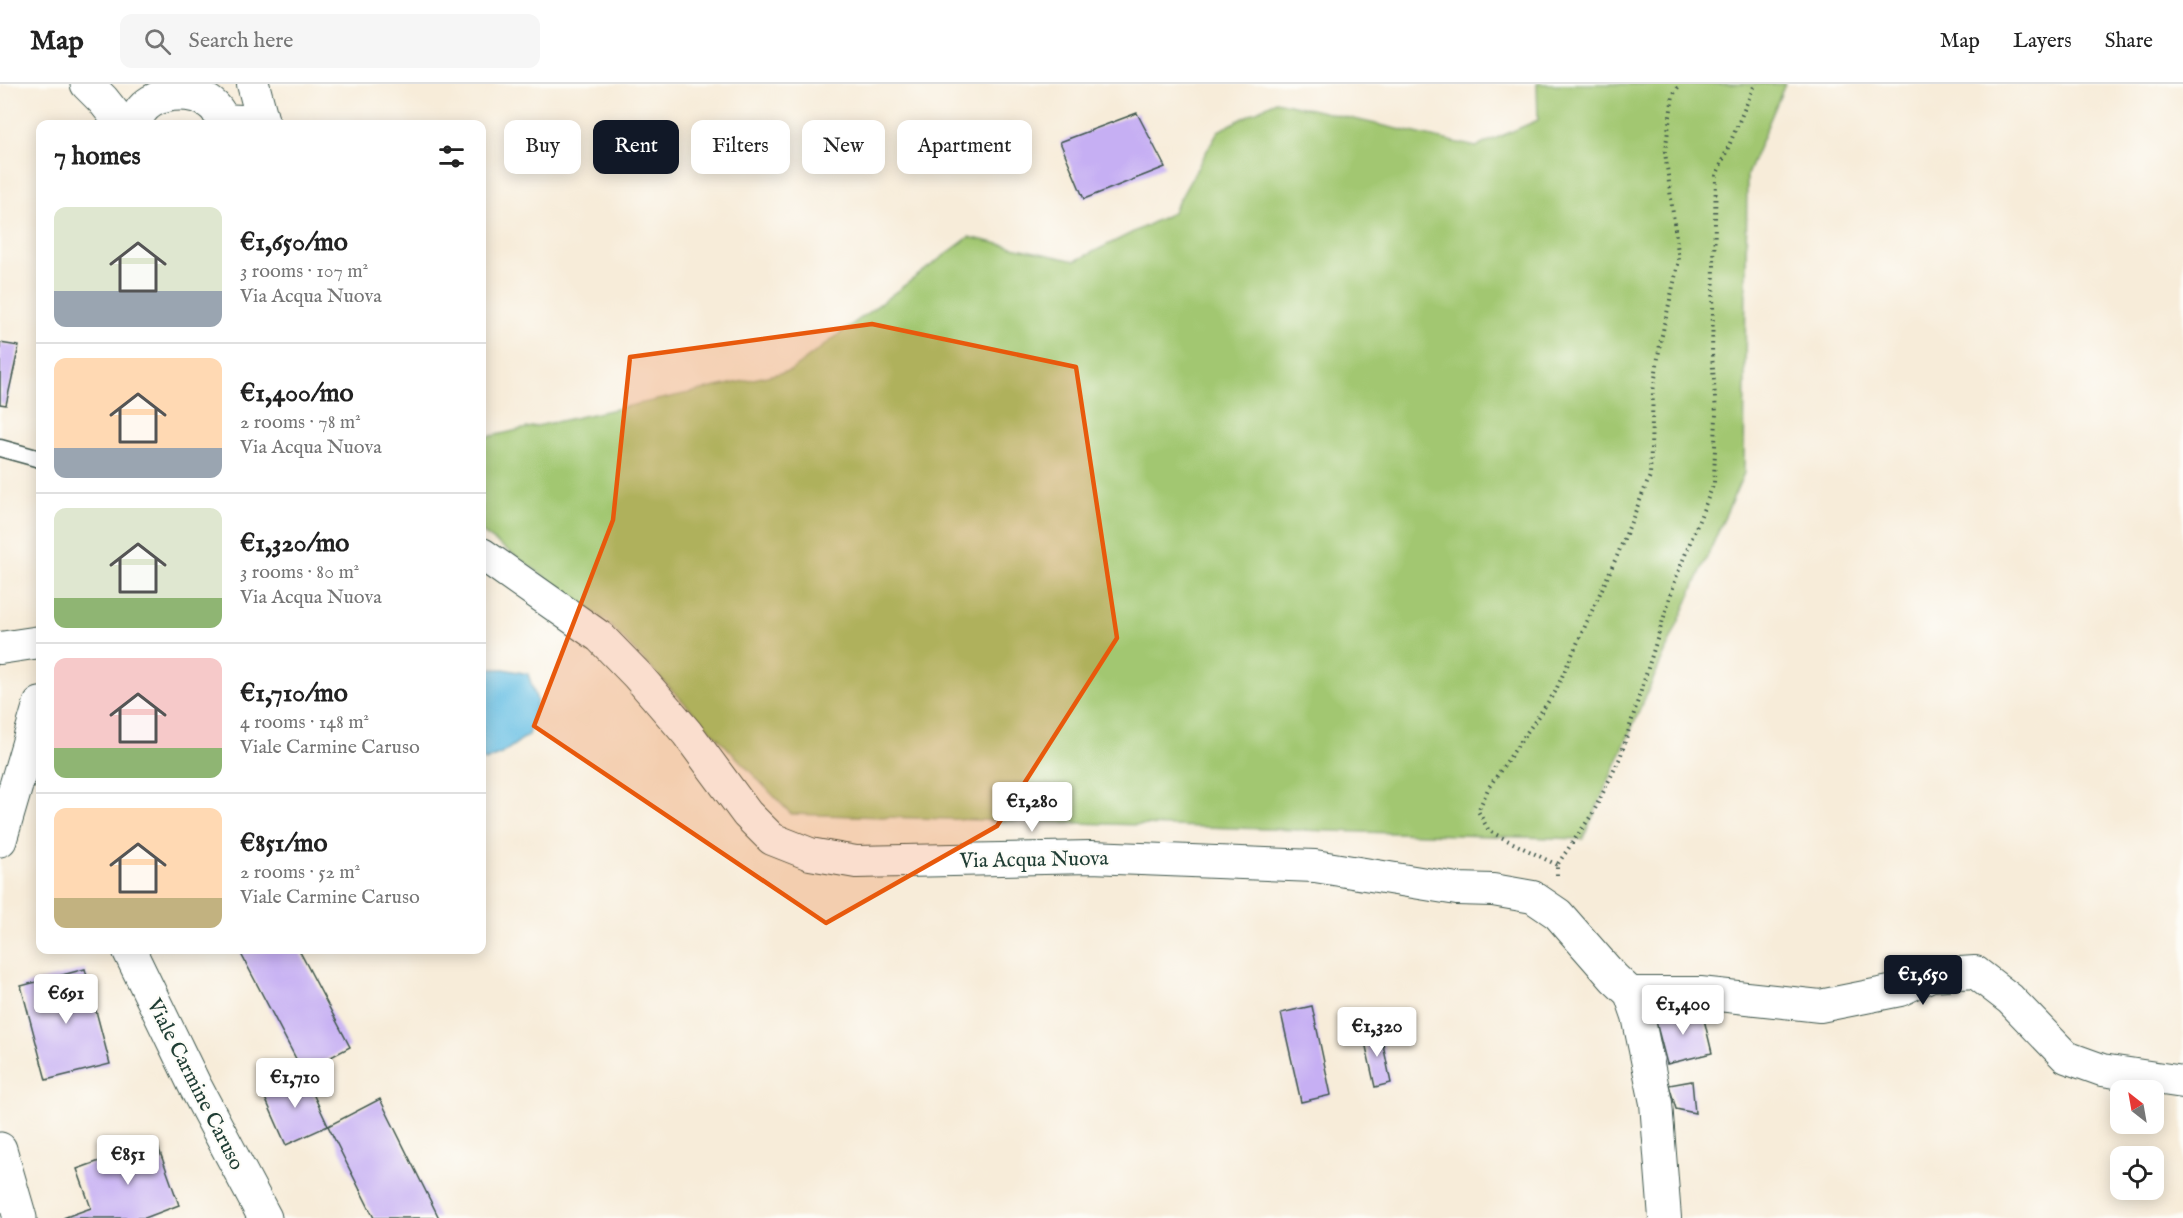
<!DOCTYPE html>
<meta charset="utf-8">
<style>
body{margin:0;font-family:"IM FELL English",serif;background:#f6f6f6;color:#222;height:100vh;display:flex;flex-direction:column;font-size:22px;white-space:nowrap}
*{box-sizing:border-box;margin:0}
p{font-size:20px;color:#767676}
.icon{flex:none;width:33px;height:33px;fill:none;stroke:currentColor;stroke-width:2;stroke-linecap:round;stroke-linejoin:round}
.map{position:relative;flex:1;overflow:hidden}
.drawer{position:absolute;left:36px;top:36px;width:450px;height:834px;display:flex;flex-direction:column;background:#fff;border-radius:12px;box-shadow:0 3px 15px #0003}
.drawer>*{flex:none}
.top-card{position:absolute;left:504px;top:36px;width:570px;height:54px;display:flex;gap:12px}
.needle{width:39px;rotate:329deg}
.fabs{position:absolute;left:2110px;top:996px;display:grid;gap:12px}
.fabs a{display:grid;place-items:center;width:54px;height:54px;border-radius:12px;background:#fff;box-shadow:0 3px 15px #0003;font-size:30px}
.price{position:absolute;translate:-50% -51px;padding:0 14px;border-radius:6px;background:#fff;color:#222;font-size:20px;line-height:39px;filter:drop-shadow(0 2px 3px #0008)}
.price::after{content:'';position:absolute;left:50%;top:36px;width:18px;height:14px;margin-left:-9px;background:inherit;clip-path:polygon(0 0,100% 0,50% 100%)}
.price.current{background:#111827;color:#fff}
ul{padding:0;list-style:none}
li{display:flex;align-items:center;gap:18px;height:150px;padding:0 18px}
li+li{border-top:2px solid #e0e0e0}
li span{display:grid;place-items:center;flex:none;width:168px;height:120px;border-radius:12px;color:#555}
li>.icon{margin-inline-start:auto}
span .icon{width:72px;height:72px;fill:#fffc;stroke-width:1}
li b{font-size:26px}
h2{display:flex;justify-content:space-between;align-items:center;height:72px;padding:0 18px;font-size:26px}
.tag{padding:0 21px;border-radius:12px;background:#fff;box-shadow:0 3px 15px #0003;font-size:21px;line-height:54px}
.tag.current{background:#111827;color:#fff}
header{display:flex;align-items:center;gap:36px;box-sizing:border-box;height:84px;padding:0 30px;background:#fff;border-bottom:2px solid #e0e0e0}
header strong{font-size:28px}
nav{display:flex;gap:33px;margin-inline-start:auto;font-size:21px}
.search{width:420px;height:54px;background:#f6f6f6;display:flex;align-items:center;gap:15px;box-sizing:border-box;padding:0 21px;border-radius:12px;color:#767676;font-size:22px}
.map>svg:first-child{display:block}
.green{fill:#a2c771;stroke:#608252;stroke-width:1.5}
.water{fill:#67bfe4;stroke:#437e8c;stroke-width:1.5}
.building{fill:#c6aff3}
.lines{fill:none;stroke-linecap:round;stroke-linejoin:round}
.lane-casing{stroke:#3f574d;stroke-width:19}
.street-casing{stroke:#3f574d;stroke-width:34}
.secondary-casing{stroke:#3f574d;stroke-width:35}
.path{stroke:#3f574d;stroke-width:4;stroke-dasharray:1.5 4.5;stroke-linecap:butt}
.lane{stroke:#fff;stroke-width:16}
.street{stroke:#fff;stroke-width:32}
.secondary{stroke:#fff;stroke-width:33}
.marked{fill:#e8590c;fill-opacity:0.2;stroke:#e8590c;stroke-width:4.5;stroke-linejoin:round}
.labels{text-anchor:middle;stroke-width:4.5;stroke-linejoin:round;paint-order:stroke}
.street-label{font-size:21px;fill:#1f3d34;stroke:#fdfcf7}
</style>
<header>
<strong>Map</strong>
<div class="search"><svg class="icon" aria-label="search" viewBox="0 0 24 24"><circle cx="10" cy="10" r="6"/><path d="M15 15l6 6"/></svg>Search here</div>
<nav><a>Map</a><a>Layers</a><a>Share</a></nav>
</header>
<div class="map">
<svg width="2183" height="1134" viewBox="0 0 2183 1134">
<rect width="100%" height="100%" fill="#fdfcf7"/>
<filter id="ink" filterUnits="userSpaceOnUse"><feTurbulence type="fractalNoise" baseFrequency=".0167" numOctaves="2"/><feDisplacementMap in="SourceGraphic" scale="12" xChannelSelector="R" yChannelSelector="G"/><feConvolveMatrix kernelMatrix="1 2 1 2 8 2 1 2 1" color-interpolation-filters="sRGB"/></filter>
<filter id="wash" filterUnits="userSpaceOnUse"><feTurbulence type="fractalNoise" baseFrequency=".008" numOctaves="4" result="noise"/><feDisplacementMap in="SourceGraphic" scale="24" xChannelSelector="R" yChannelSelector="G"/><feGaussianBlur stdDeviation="1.35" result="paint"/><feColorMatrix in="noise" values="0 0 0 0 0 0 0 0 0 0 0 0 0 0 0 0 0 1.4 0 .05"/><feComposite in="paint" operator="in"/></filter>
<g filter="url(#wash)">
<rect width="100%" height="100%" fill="#f7ecd9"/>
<!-- green -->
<path class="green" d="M1537,0H1785L1747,91L1744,389L1583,755L791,730L605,536L482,448V354L790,287L969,153L1075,177L1172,129L1218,47L1276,17L1476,63L1538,36Z"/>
<!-- water -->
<path class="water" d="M482,585H504L528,590L537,617L528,651L501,670L485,677L482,674Z"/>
<g id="blocks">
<!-- building -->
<g class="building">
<path d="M1137,29L1165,83L1084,115L1060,58Z"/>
<path d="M0,259L19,262L6,321L0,320Z"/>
<path d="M239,866H299L350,963L303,988Z"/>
<path d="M85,885L110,980L46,996L21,902Z"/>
<path d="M1312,922L1331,1011L1301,1018L1281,929Z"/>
<path d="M1662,927L1703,931L1712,969L1667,980L1655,934Z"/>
<path d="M1380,946L1391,999L1375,1003L1363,949Z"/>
<path d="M303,988L328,1042L286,1061L262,1007Z"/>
<path d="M1692,997L1695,1029L1676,1025L1669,1001Z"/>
<path d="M380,1015L439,1134H374L328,1042Z"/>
<path d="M156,1057L179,1121L145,1134H63L91,1124L77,1085Z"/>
</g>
</g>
</g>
<g filter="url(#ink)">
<use href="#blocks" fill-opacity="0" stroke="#3f574d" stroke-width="1.5"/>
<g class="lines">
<defs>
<path id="lane" d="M0,364L40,375"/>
<g id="street">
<path d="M253,0L263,38"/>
<path d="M222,36L263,38L264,40"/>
<path d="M482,470L600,553L637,591L687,649L747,730L772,755L810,770L856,778L1091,773L1315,782L1457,805L1493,806L1533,813L1558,830L1614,894L1630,909L1638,932L1656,1019L1665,1134"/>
<path d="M0,564L40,558"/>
<path d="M1630,909H1700L1820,922L1900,906L1931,891L1975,888L2010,915L2066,973L2102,986L2183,998"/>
</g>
<g id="secondary">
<path d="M87,0L103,16L122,40"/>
<path d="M136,40C141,0 219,0 222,40"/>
<path d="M0,756L40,620"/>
<path d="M129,866L195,1002L265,1134"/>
<path d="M0,1065L20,1134"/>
</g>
</defs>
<!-- lane casing -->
<use href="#lane" class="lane-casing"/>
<!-- street casing -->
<use href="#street" class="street-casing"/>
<!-- secondary casing -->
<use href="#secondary" class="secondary-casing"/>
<!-- path -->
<g class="path">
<path d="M1557,781L1489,747L1478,727L1489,703L1555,608L1617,472L1650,392L1653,308L1660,260L1679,176L1665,68L1673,11L1680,0"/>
<path d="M1557,791V781L1593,729L1620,674L1677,491L1714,399L1716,329L1712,270L1716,92L1755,0"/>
</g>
<!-- lane -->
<use href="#lane" class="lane"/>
<!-- street -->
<use href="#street" class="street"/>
<!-- secondary -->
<use href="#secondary" class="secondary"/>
</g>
</g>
<!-- marked area -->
<path class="marked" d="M872,240L1076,283L1117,554L997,742L826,839L534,642L613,436L630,273Z"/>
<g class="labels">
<!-- street labels -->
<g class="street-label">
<text transform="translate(1034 775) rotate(-1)" y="7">Via Acqua Nuova</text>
<text transform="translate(196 1000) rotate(63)" y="7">Viale Carmine Caruso</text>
</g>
</g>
</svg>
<div class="fabs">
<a><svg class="needle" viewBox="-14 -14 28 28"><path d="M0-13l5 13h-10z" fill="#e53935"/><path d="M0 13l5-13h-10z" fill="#767676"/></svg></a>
<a><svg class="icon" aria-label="locate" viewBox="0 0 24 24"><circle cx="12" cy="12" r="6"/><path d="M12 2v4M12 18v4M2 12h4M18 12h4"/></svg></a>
</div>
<b class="price" style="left:1032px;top:749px">€1,280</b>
<b class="price current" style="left:1923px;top:922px">€1,650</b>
<b class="price" style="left:66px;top:941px">€691</b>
<b class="price" style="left:1683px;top:952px">€1,400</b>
<b class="price" style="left:1377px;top:974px">€1,320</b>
<b class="price" style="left:295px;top:1025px">€1,710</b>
<b class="price" style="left:128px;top:1102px">€851</b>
<div class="top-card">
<a class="tag">Buy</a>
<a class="tag current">Rent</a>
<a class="tag">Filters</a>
<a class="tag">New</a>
<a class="tag">Apartment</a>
</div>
<section class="drawer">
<h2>7 homes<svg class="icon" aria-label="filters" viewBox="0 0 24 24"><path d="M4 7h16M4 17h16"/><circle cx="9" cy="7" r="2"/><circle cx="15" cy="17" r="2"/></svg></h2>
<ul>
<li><span style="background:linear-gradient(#dfe7d0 70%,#9aa5b1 0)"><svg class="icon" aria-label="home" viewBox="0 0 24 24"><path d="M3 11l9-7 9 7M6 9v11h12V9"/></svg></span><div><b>€1,650/mo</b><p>3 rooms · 107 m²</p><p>Via Acqua Nuova</p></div></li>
<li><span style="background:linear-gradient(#ffd9b3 75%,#9aa5b1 0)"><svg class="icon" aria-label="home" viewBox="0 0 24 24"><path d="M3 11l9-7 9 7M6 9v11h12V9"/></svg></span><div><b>€1,400/mo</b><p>2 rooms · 78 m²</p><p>Via Acqua Nuova</p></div></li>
<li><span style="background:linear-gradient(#dfe7d0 75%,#8fb573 0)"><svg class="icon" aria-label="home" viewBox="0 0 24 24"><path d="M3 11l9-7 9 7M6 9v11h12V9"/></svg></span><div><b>€1,320/mo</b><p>3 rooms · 80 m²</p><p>Via Acqua Nuova</p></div></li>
<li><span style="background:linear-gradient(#f6c9c9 75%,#8fb573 0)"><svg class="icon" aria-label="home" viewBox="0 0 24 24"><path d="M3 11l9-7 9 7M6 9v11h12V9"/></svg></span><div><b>€1,710/mo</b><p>4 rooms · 148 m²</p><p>Viale Carmine Caruso</p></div></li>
<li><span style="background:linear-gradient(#ffd9b3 75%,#c2b280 0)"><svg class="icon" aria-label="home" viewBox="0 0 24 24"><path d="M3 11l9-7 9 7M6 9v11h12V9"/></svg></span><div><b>€851/mo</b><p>2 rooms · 52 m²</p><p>Viale Carmine Caruso</p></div></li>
</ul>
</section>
</div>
